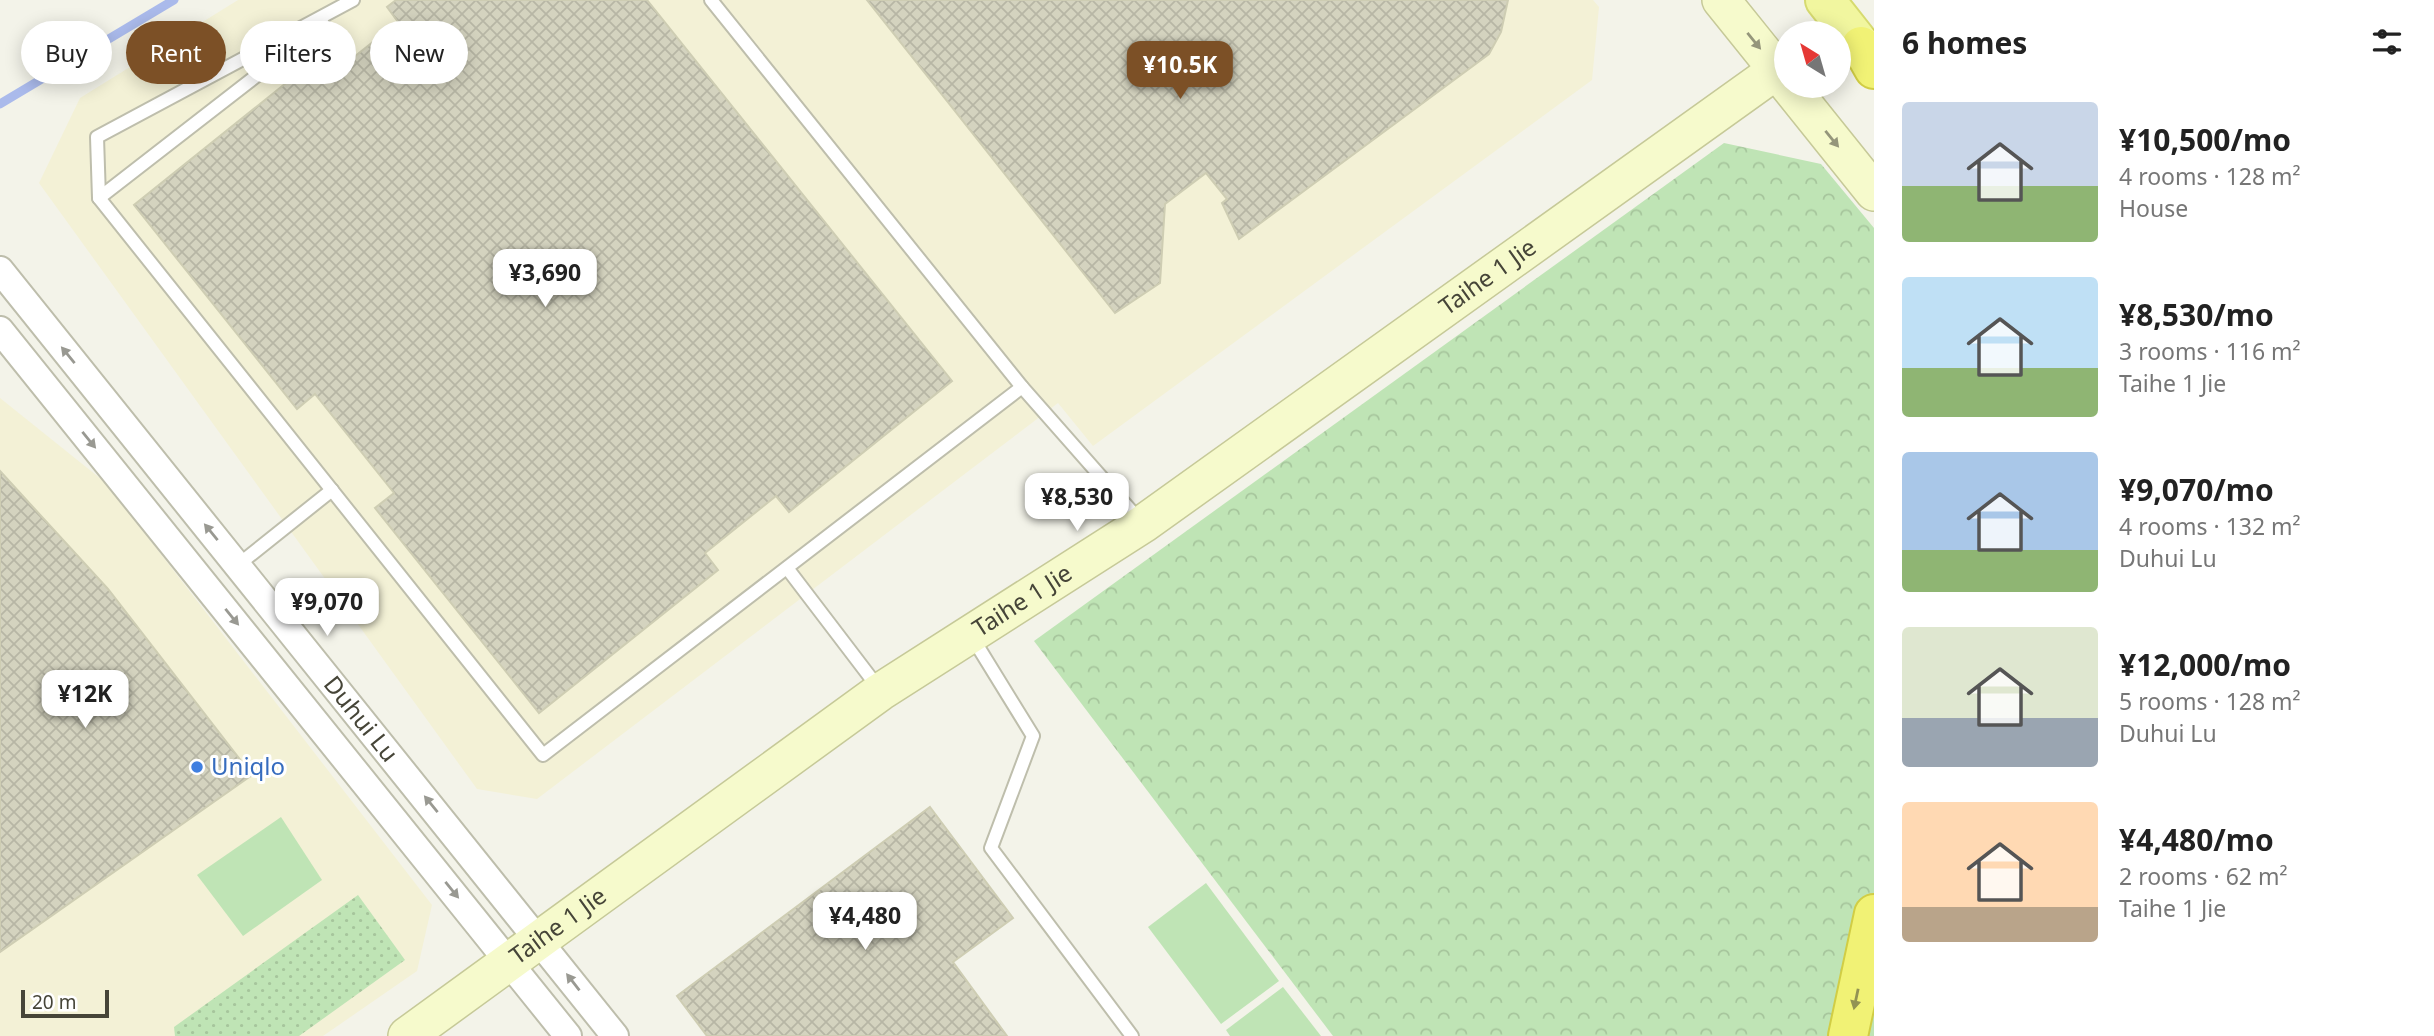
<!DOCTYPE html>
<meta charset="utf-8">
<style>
body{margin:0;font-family:"Noto Sans",sans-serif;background:#f6f6f6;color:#222;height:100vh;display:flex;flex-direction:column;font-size:26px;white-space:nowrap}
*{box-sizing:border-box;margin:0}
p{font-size:23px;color:#767676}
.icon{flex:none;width:38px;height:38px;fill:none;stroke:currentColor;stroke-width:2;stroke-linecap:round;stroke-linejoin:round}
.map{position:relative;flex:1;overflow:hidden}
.details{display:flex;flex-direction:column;background:#fff;width:560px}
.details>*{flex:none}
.banner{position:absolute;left:21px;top:21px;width:665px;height:63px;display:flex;gap:14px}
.needle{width:46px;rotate:323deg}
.buttons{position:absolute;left:1774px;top:21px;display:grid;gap:14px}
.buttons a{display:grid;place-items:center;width:77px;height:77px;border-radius:50%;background:#fff;box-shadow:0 4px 18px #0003;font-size:35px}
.scale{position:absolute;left:21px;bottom:18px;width:88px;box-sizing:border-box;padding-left:7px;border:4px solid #464538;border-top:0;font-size:19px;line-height:24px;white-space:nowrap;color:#464538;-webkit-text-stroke:5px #fff;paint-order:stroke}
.price{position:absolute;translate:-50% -60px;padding:0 16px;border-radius:14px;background:#fff;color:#222;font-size:23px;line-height:46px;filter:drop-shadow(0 2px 4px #0008)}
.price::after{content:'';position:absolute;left:50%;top:42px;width:21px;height:16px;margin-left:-10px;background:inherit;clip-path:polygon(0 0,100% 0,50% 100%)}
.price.active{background:#7c5026;color:#fff}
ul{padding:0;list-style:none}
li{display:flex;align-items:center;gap:21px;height:175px;padding:0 28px}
li span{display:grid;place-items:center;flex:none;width:196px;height:140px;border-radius:7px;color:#555}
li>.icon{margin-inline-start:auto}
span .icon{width:84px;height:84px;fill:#fffc;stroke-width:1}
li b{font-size:30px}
h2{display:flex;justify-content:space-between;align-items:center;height:84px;padding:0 28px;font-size:30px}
.pill{padding:0 24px;border-radius:32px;background:#fff;box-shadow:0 4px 18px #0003;font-size:24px;line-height:63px}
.pill.active{background:#7c5026;color:#fff}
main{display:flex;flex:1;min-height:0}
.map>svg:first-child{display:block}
.commercial{fill:#f3f1d6}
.grass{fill:url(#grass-dots)}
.park{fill:url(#park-crowns)}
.pitch{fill:#bfe4b5}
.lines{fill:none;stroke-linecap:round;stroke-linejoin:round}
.stream{stroke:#aabaeb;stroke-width:9}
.building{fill:url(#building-cross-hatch);stroke:#cecdb3;stroke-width:2}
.lane-casing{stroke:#bebeac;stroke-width:16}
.street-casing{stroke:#bebeac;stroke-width:30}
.secondary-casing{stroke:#c6c998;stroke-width:40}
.primary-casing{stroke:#d6da70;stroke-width:42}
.highway-casing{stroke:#d1cd45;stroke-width:42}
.lane{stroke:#fff;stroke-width:12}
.street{stroke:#fff;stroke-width:26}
.secondary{stroke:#f6facc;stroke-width:37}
.primary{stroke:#f1f69f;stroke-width:38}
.highway{stroke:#f1f275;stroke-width:38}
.oneway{fill:#95967b}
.oneway2{fill:#999992}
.oneway3{fill:#939353}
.shop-dot{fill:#3f7fe0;stroke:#fff;stroke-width:2.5}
.labels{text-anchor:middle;stroke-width:6;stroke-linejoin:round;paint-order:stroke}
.street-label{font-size:24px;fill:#464538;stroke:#fff}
.shop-label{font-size:24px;fill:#366cbe;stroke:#fff;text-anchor:start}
</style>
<main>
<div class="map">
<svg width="1874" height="1036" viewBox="0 0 1874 1036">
<defs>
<pattern id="grass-dots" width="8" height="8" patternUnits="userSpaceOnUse" patternTransform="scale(1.75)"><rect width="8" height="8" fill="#bfe4b5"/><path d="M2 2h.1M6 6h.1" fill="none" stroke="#a6c59c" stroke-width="1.8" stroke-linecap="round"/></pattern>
<pattern id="park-crowns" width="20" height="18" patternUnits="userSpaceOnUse" patternTransform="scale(1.75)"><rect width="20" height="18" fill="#bfe4b5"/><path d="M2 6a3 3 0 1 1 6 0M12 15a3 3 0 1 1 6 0" fill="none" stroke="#a6c59c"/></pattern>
<pattern id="building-cross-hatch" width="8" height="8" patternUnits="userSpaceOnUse" patternTransform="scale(1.75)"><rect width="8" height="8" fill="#d4d3bf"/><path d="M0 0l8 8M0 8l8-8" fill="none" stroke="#b7b6a5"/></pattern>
</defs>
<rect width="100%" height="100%" fill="#f3f3e9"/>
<!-- commercial -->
<g class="commercial">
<path d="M238,0H1593L1599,7L1592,80L1093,446L1058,403L537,799L477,789L39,183L80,98Z"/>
<path d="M0,398L106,483L432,905L417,971L323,1036H0Z"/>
</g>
<!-- grass -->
<path class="grass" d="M358,895L405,960L299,1036H175L174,1027Z"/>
<!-- park -->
<path class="park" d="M1724,143L1821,164L1874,228V1036H1333L1034,641Z"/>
<!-- pitch -->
<g class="pitch">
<path d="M281,817L322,880L243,936L197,875Z"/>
<path d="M1206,883L1279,981L1221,1024L1148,927Z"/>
<path d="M1283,987L1321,1036H1230L1226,1030Z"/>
</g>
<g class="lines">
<!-- stream -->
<path class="stream" d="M0,104L174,0"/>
</g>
<!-- building -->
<g class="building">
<path d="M396,0H647L952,381L789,512L776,496L705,553L718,570L539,713L375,508L394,493L315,394L297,409L134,205L316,59L330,76L398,22L387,7Z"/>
<path d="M867,0H1508L1501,32L1489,54L1239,239L1222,203L1227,199L1206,173L1165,204L1160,283L1115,313Z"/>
<path d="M0,471L108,589L252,775L0,952Z"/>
<path d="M930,807L1013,918L953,962L1007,1036H707L677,996Z"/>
</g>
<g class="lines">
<defs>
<g id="lane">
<path d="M353,0L97,137L99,198L543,755L1022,387"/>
<path d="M711,0L1022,387L1140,521"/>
<path d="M99,198L323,24"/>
<path d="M238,565L332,490"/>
<path d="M787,568L880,690"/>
<path d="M972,637L1033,736L991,848L1132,1036"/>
</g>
<g id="street">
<path id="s1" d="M0,270L615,1036"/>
<path d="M0,330L568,1036"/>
</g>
<g id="secondary">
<path d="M1721,0L1787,82"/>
<path d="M1789,86L1874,192"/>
<path id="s2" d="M407,1036L880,692L1143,524L1777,70"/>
</g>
<path id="primary" d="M1825,0L1874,62"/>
<g id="highway">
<path d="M1861,46L1874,69"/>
<path d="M1848,1036L1874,914"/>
</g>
</defs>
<!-- lane casing -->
<use href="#lane" class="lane-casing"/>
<!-- street casing -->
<use href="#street" class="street-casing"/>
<!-- secondary casing -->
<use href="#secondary" class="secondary-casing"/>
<!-- primary casing -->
<use href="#primary" class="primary-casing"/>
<!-- highway casing -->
<use href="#highway" class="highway-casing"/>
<!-- lane -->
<use href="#lane" class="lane"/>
<!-- street -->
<use href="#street" class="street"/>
<!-- secondary -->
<use href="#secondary" class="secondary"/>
<!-- primary -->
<use href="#primary" class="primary"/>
<!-- highway -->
<use href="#highway" class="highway"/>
</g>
<!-- one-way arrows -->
<defs><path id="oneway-solid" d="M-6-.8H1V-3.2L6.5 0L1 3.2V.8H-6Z" transform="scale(1.75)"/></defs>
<g class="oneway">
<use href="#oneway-solid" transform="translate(1754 41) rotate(51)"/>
<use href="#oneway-solid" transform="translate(1832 139) rotate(51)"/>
</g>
<g class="oneway2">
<use href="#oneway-solid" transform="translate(68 355) rotate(-129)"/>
<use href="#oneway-solid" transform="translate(89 440) rotate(51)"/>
<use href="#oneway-solid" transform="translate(211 532) rotate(-129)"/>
<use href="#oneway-solid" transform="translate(232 617) rotate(51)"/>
<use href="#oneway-solid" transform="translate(431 804) rotate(-129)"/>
<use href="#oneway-solid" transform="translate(452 890) rotate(51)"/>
<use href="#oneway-solid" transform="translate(573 982) rotate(-128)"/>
</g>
<use class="oneway3" href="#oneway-solid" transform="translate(1856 999) rotate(102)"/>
<!-- markers -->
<circle class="shop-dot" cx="197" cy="767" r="7"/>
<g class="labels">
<!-- street labels -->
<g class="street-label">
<text dy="8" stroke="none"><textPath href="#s2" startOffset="1321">Taihe 1 Jie</textPath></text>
<text dy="8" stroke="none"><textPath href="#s2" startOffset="754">Taihe 1 Jie</textPath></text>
<text dy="8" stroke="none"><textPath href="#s1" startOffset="576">Duhui Lu</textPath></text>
<text dy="8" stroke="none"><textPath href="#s2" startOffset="187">Taihe 1 Jie</textPath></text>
</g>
<!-- shop labels -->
<g class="shop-label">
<text x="211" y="775">Uniqlo</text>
</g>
</g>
</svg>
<div class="buttons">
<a><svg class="needle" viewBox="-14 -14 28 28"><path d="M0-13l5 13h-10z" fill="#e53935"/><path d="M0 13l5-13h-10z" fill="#767676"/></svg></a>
</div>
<div class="scale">20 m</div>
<b class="price active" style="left:1180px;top:101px">¥10.5K</b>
<b class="price" style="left:545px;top:309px">¥3,690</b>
<b class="price" style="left:1077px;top:533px">¥8,530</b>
<b class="price" style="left:327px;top:638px">¥9,070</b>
<b class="price" style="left:85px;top:730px">¥12K</b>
<b class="price" style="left:865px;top:952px">¥4,480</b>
<div class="banner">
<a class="pill">Buy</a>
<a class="pill active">Rent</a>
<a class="pill">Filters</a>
<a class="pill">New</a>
</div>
</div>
<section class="details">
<h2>6 homes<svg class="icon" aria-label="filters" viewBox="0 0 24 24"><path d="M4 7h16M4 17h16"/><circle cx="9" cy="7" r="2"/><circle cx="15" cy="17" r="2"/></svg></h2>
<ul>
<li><span style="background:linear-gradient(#c9d6e8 60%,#8fb573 0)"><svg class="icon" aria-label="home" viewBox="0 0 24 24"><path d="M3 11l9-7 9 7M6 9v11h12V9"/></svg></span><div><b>¥10,500/mo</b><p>4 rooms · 128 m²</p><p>House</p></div></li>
<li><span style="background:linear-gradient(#bfe0f5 65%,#8fb573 0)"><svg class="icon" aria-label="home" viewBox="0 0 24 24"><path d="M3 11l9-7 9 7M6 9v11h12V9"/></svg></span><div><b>¥8,530/mo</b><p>3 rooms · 116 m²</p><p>Taihe 1 Jie</p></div></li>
<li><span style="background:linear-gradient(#a9c7e8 70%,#8fb573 0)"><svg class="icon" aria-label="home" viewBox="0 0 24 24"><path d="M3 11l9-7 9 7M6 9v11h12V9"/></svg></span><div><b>¥9,070/mo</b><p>4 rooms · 132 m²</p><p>Duhui Lu</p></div></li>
<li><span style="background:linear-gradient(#dfe7d0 65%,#9aa5b1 0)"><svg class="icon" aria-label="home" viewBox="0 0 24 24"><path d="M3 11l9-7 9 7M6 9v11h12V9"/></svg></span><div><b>¥12,000/mo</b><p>5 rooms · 128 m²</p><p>Duhui Lu</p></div></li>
<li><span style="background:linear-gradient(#ffd9b3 75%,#b9a48a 0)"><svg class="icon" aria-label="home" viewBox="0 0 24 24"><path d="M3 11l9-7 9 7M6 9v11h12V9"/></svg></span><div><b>¥4,480/mo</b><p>2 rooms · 62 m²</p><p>Taihe 1 Jie</p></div></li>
</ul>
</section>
</main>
